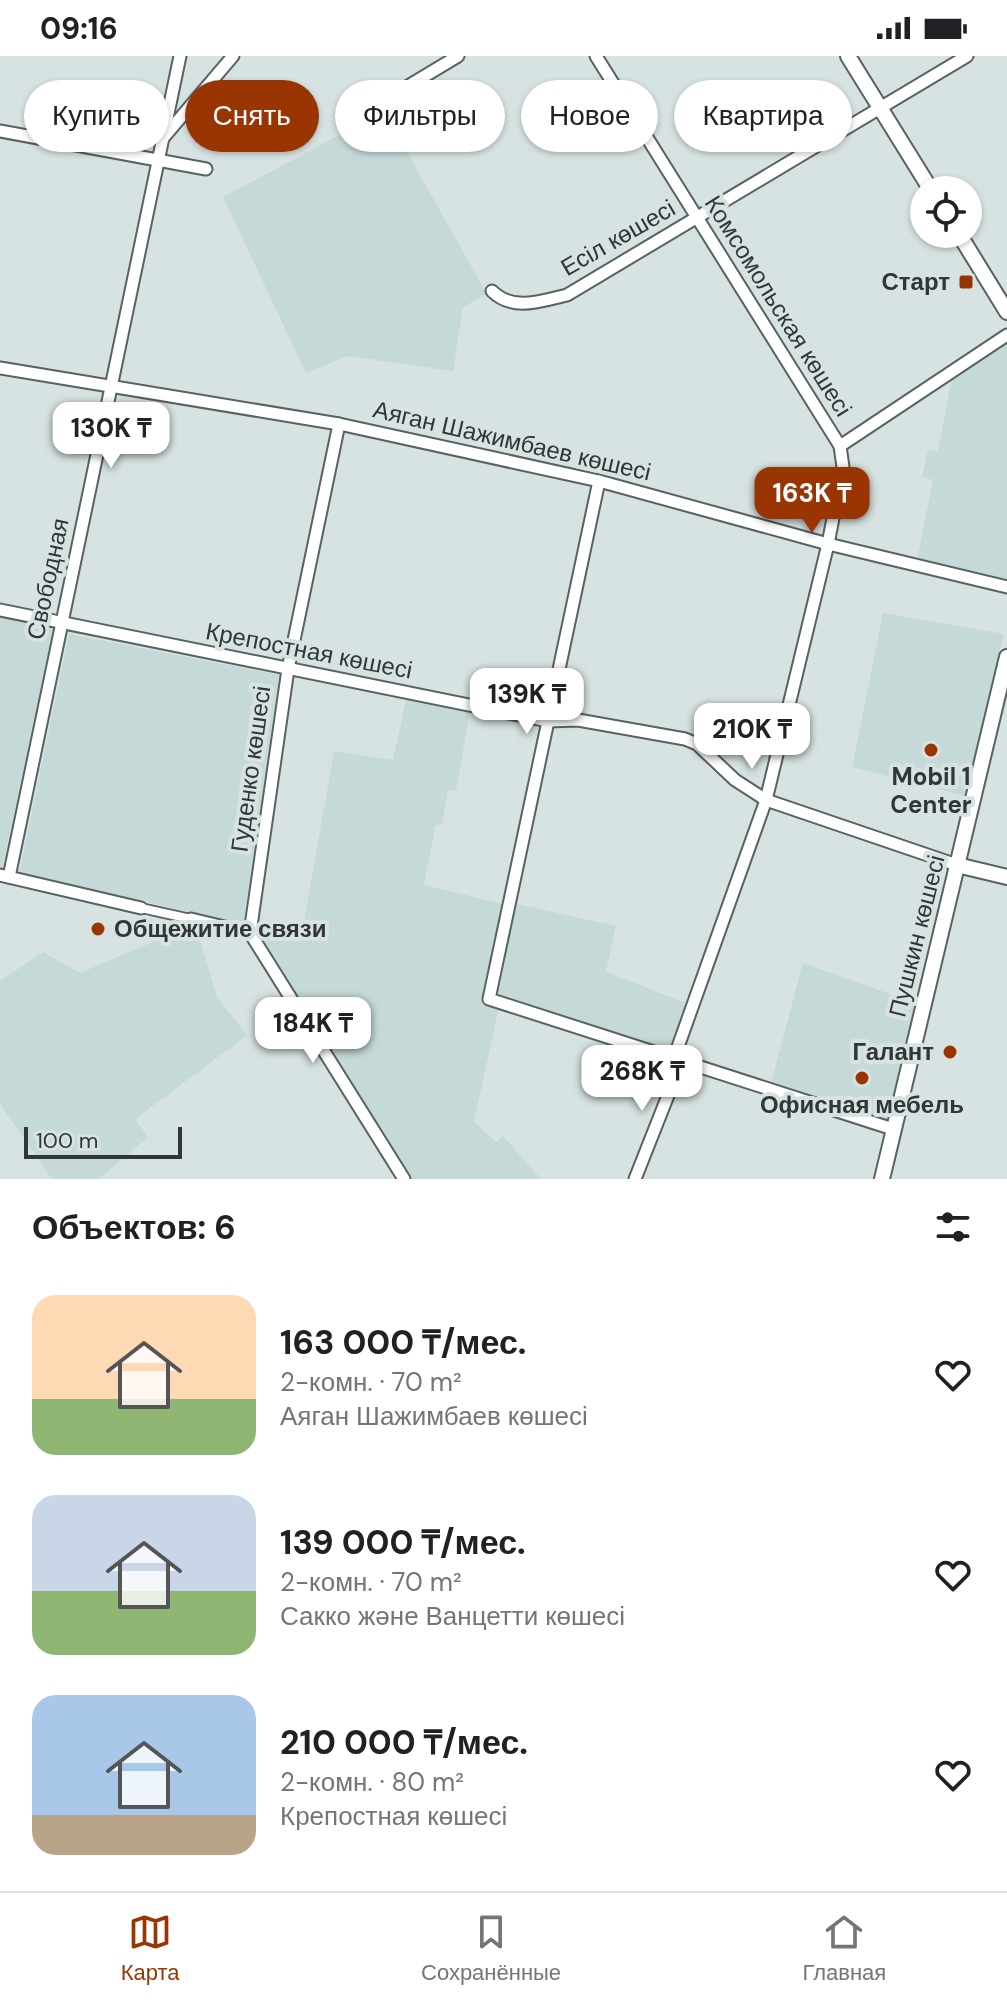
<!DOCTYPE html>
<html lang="ru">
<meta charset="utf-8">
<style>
body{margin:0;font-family:"DM Sans",sans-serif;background:#f6f6f6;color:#202124;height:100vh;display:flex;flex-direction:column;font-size:30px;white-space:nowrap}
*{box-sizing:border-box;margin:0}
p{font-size:26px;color:#757577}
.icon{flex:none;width:44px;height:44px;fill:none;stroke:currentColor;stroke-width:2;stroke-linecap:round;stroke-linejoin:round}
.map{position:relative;height:1123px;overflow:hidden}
.drawer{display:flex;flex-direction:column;background:#fff;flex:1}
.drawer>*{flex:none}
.top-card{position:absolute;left:24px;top:24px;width:960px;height:72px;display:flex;gap:16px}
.fabs{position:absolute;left:910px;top:120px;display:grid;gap:16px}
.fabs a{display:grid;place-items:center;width:72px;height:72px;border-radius:50%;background:#fff;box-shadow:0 2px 6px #0004;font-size:40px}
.scale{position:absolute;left:24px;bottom:20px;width:158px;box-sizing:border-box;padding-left:8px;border:4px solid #313636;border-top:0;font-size:22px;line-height:28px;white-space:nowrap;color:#313636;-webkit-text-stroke:6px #d7e3e2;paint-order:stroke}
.price{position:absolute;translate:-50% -68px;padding:0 18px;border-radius:16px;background:#fff;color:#222;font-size:26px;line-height:52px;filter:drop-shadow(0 2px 4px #0008)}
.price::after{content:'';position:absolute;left:50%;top:48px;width:24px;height:18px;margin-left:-12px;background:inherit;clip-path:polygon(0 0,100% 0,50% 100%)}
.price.selected{background:#993403;color:#fff}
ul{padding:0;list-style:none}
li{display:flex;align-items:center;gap:24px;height:200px;padding:0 32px}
li span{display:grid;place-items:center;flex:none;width:224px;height:160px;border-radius:24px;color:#555}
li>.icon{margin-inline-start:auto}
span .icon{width:96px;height:96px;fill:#fffc;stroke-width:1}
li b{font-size:34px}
h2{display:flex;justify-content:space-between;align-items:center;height:96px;padding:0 32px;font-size:34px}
.tag{padding:0 28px;border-radius:36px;background:#fff;box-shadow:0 2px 6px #0004;font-size:28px;line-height:72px}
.tag.selected{background:#993403;color:#fff}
.status{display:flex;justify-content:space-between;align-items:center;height:56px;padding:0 40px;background:#fff;direction:ltr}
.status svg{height:22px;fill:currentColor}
.tabs{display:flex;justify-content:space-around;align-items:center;height:112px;border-top:2px solid #e0e0e0;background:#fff;font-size:22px;color:#757577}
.tabs a{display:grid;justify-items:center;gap:4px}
.tabs .selected{color:#993403}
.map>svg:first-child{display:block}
.built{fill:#c4d9d8}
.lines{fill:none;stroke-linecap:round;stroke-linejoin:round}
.pedestrian-casing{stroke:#576261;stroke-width:12}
.minor-casing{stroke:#576261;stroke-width:15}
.tertiary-casing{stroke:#576261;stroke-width:18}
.pedestrian{stroke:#fff;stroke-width:8}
.minor{stroke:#fff;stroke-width:11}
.tertiary{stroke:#fff;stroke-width:14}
.poi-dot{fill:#993403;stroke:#d7e3e2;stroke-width:3}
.labels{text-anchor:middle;stroke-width:8;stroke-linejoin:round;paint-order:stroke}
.street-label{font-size:24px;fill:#313636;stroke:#d7e3e2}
.poi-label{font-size:24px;font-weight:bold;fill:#313636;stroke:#d7e3e2;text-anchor:end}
</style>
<div class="status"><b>09:16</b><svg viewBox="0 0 49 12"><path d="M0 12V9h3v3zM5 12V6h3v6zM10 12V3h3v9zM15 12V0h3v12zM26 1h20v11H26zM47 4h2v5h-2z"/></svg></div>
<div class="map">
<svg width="1007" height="1123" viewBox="0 0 1007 1123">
<rect width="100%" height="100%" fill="#d7e3e2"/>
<!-- built -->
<g class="built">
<path d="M384,55L487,238L463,251L453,315L348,300L306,317L223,141Z"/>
<path d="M1007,285V526L917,504L933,424L922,421L928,394L938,395L952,322Z"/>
<path d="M883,557L1004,578L965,740L852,711Z"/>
<path d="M0,562L53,573L2,813L0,812Z"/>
<path d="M69,578L279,619L243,868L19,817Z"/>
<path d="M406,644L470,656L456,735L448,734L442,769H436L424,829L503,848L482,946L499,951L474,1066L496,1086L503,1080L541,1123H410L257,876L261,863L303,871L334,695L393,704Z"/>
<path d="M517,848L616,870L606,916L686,947L669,994L498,938Z"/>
<path d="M195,868L217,941L247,979L135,1063L148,1081L99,1123H52L0,1048V925L43,896L80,917Z"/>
<path d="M803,907L915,947L887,1064L771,1027Z"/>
</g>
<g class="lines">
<defs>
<path id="pedestrian" d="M141,852L191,863"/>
<g id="minor">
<path d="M596,0L840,390L843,411L828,488L766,744L674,1002"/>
<path d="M385,44L458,0"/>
<path d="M0,75L206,113"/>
<path d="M164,81L233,0"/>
<path d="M492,235C513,256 541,245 567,239L967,0"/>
<path d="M0,312L339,368L599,425L828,488L1007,531"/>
<path d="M840,390L1007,279"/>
<path d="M599,425L489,943L893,1073"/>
<path d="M0,554L548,665L578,664L685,683L697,688L735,724L766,744L957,809"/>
<path d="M0,819L141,852"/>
<path d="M9,821L180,0"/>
<path d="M191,863L250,877"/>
<path d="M250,877L288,613L339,368"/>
<path d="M250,877L404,1123"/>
<path d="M635,1123L682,1004"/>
</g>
<g id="tertiary">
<path d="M848,0L931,134"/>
<path d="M959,178L1007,256"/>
<path d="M957,809L1007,821"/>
<path d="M882,1123L1007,601"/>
</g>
</defs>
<!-- pedestrian casing -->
<use href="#pedestrian" class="pedestrian-casing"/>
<!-- minor casing -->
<use href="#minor" class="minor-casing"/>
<!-- tertiary casing -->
<use href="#tertiary" class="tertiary-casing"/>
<!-- pedestrian -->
<use href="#pedestrian" class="pedestrian"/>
<!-- minor -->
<use href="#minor" class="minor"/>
<!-- tertiary -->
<use href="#tertiary" class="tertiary"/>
</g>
<!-- markers -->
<g class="poi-dot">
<rect x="958" y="218" width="16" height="16" rx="4"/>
<circle cx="931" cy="694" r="8"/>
<circle cx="98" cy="873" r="8"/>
<circle cx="950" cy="996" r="8"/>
<circle cx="862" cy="1022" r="8"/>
</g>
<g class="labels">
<!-- street labels -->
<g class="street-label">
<text transform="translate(618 182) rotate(-30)" y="8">Есіл көшесі</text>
<text transform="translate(778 250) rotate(58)" y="8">Комсомольская көшесі</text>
<text transform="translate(512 385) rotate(13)" y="8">Аяган Шажимбаев көшесі</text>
<text transform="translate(48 523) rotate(-78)" y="8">Свободная</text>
<text transform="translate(309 595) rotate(11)" y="8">Крепостная көшесі</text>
<text transform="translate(251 713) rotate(-82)" y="8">Гуденко көшесі</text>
<text transform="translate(917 880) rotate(-76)" y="8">Пушкин көшесі</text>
</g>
<!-- poi labels -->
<g class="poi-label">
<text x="950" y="234">Старт</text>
<text x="931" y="729" text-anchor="middle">Mobil 1<tspan x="931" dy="28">Center</tspan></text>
<text x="114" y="881" text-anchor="start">Общежитие связи</text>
<text x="934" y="1004">Галант</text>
<text x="862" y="1057" text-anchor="middle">Офисная мебель</text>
</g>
</g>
</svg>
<div class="fabs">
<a><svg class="icon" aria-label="locate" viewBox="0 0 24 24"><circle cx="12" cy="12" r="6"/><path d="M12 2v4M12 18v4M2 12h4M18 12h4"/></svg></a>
</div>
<div class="scale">100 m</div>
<b class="price" style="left:111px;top:414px">130K ₸</b>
<b class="price selected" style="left:812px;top:479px">163K ₸</b>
<b class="price" style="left:527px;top:680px">139K ₸</b>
<b class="price" style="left:752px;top:715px">210K ₸</b>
<b class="price" style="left:313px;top:1009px">184K ₸</b>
<b class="price" style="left:642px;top:1057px">268K ₸</b>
<div class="top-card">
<a class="tag">Купить</a>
<a class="tag selected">Снять</a>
<a class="tag">Фильтры</a>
<a class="tag">Новое</a>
<a class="tag">Квартира</a>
</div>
</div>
<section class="drawer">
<h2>Объектов: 6<svg class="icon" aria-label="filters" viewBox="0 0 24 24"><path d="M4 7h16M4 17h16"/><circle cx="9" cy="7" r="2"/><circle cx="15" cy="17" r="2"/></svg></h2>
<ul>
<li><span style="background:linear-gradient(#ffd9b3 65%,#8fb573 0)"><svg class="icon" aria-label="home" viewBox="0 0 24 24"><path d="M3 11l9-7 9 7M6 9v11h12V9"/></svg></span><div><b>163 000 ₸/мес.</b><p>2-комн. · 70 m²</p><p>Аяган Шажимбаев көшесі</p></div><svg class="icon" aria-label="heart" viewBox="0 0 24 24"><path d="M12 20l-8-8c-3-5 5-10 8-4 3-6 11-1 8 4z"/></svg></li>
<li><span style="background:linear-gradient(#c9d6e8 60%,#8fb573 0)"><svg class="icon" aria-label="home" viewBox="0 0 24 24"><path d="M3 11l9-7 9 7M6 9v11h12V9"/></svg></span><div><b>139 000 ₸/мес.</b><p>2-комн. · 70 m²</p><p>Сакко және Ванцетти көшесі</p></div><svg class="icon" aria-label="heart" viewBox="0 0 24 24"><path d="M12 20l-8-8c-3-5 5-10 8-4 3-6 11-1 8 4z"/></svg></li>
<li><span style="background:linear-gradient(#a9c7e8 75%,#b9a48a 0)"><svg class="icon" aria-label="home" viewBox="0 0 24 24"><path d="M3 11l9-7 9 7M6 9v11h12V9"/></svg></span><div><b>210 000 ₸/мес.</b><p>2-комн. · 80 m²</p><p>Крепостная көшесі</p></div><svg class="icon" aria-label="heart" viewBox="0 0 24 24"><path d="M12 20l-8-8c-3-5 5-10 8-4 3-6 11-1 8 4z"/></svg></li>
</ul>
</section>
<nav class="tabs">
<a class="selected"><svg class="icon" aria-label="map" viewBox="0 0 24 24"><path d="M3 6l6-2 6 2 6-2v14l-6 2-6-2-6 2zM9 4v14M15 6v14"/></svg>Карта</a>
<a><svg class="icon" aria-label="saved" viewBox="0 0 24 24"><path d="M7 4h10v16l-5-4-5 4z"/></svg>Сохранённые</a>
<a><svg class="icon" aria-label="home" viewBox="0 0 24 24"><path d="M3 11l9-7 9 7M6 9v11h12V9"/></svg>Главная</a>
</nav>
